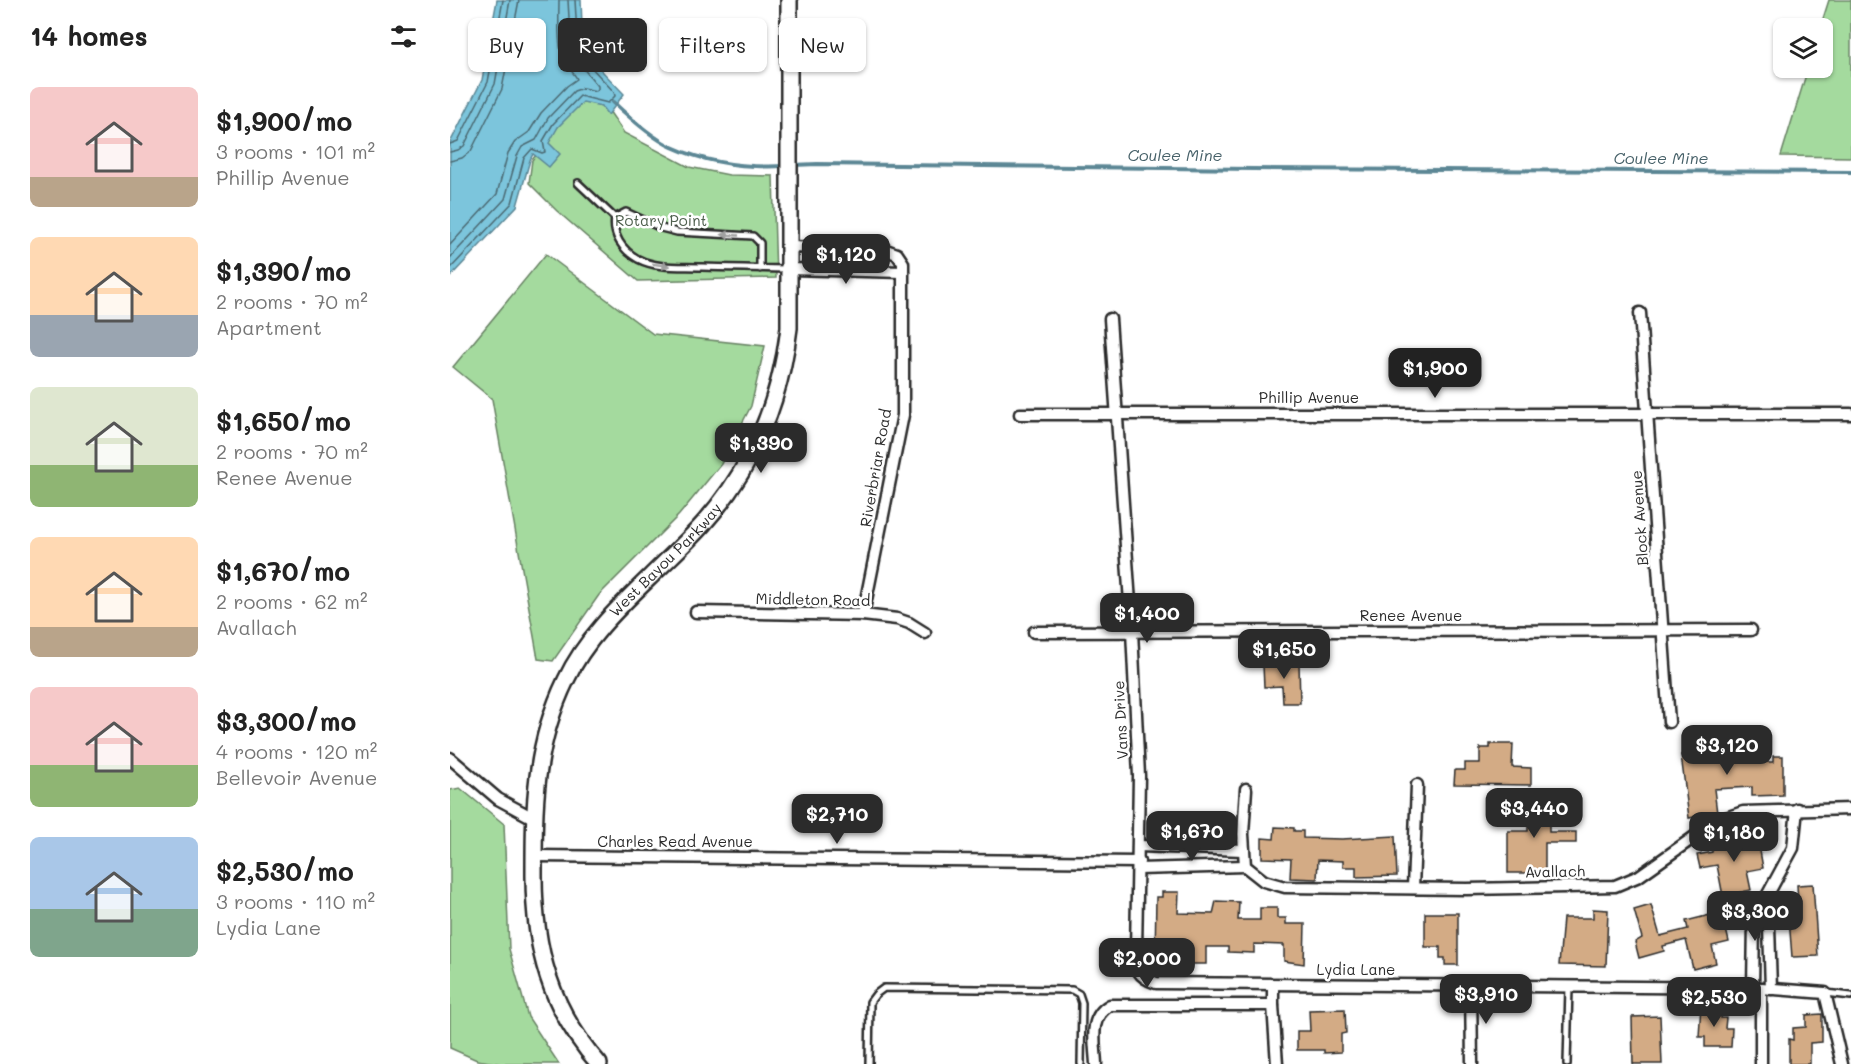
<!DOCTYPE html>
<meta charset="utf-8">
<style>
body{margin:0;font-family:Mali,sans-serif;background:#f6f6f6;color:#222;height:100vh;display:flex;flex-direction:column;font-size:22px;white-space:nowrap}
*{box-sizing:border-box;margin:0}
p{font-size:20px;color:#767676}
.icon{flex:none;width:33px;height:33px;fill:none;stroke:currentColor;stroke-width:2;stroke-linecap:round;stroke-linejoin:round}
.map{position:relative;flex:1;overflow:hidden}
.details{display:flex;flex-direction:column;background:#fff;width:450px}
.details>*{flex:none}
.hud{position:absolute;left:18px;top:18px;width:570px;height:54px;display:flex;gap:12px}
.tools{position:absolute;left:1323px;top:18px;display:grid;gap:12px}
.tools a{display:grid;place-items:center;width:60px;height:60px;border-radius:9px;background:#fff;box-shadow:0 2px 4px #0004;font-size:30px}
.price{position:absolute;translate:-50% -51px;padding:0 14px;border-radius:12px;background:#2b2b2b;color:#fff;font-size:20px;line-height:39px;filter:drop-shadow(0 2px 3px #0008)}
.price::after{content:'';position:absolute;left:50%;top:36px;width:18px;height:14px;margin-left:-9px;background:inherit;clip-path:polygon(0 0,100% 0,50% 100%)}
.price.on{background:#222;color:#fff}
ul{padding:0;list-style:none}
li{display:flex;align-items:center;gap:18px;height:150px;padding:0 30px}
li span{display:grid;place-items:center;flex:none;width:168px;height:120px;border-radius:9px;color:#555}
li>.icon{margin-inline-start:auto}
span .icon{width:72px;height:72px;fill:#fffc;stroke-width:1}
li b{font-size:26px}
h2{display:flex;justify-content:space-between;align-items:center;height:72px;padding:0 30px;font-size:26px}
.chip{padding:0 21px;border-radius:9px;background:#fff;box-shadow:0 2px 4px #0004;font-size:21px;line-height:54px}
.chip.on{background:#2b2b2b;color:#fff}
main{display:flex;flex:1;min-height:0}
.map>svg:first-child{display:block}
.green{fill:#a4da9e;stroke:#688264;stroke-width:1.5}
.water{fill:#7cc5dc;stroke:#5c8795;stroke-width:1.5}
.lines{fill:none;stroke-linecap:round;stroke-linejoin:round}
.shore{stroke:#4b6972;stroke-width:1.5}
.stream{stroke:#5c8795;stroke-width:4}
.building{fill:#d3ab85;stroke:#2b2b2b;stroke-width:1.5}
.lane-casing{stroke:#2b2b2b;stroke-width:10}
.street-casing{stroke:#2b2b2b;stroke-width:15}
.secondary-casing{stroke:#2b2b2b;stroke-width:20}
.lane{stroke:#fff;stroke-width:5}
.street{stroke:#fff;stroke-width:10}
.secondary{stroke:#fff;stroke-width:15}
.oneway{fill:#a0a0a0}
.labels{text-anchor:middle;stroke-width:5;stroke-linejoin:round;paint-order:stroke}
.park-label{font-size:15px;fill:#4f604e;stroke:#fff}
.street-label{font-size:15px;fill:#2b2b2b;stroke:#fff}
.water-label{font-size:16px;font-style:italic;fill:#476169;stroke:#fff}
</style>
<main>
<section class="details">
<h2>14 homes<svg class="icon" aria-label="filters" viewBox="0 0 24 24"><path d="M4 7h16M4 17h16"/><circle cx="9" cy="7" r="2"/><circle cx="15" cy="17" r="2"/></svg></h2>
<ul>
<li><span style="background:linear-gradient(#f6c9c9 75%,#b9a48a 0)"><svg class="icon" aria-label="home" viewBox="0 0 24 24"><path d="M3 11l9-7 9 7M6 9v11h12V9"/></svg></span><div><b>$1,900/mo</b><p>3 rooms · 101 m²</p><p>Phillip Avenue</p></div></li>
<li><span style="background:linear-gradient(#ffd9b3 65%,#9aa5b1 0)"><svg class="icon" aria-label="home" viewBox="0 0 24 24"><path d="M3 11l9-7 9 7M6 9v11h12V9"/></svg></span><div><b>$1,390/mo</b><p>2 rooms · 70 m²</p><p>Apartment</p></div></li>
<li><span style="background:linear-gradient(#dfe7d0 65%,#8fb573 0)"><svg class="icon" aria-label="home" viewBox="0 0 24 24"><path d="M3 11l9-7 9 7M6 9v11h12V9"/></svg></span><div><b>$1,650/mo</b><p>2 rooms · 70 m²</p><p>Renee Avenue</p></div></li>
<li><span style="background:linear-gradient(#ffd9b3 75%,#b9a48a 0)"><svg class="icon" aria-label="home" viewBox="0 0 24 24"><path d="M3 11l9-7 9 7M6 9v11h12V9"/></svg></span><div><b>$1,670/mo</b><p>2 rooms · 62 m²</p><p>Avallach</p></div></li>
<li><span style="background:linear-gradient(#f6c9c9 65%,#8fb573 0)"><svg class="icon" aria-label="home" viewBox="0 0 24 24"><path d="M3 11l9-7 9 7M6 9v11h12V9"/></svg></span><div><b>$3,300/mo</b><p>4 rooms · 120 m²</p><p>Bellevoir Avenue</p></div></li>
<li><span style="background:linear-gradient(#a9c7e8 60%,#7fa58c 0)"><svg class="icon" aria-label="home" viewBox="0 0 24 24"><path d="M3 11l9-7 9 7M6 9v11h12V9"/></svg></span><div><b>$2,530/mo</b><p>3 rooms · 110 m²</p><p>Lydia Lane</p></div></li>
</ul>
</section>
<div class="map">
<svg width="1401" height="1064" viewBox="0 0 1401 1064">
<rect width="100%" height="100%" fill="#fff"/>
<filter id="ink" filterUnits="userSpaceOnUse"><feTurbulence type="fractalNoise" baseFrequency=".0167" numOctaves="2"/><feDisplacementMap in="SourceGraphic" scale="12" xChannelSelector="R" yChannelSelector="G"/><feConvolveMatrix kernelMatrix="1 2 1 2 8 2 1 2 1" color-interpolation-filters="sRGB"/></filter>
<g filter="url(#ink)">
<!-- green -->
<g class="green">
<path d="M1379,0H1401V157L1331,156L1358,68H1372V28H1370Z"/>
<path d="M131,97L153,102L174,133L239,167L279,175L323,176L326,278L188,281L107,211L79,183L82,160Z"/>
<path d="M96,254L203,334L315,346L301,406L271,464L229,515L149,595L103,661L88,659L42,399L3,367Z"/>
<path d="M10,788L54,824L59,949L78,1017L109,1064H52L27,1060L0,1048V790Z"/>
</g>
<!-- water -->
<path class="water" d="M47,0H131L133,51L174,94L158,115L151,106L133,102L108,127L99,143L110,154L99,167L83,154L80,160L67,206L0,277V143L32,80Z"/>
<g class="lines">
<!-- shore -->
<g class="shore">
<path d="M0,144L8,141L38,82L53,0"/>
<path d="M0,152L8,150L14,146L45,84L60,0"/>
<path d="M0,161L12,158L21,151L52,89L69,0"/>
<path d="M0,245L47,194L58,153L65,142L79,132L91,113L117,86L127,79C124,72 116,67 113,59C107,46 109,15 109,0"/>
<path d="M0,258L55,199L67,156L72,147L86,140L98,118L124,91L133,88L146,91L148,89V86L121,54L118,0"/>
<path d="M0,269L62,203L74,158L82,149L92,153L95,152L93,141L103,124L130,96L158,103L165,96L164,92L128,53L125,0"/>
</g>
<!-- stream -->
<g class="stream">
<path d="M163,102C179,117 202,138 222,147C257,163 297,168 335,166"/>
<path d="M343,165L367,164L803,169L1401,172"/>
</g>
</g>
<!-- building -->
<g class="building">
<path d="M849,663L850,703H833L832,686L814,687L813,665Z"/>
<path d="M1276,741V747L1298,746V762H1323V756H1333V795L1302,796V787L1264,789L1267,813L1239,818L1231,755L1263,750L1262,743Z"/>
<path d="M1040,744H1063L1062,767L1081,768V785L1004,784L1005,770H1015V763H1030V748H1040Z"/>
<path d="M1078,795H1099V832H1126V843H1095V873H1058V831H1078Z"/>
<path d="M825,827L844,828V831H853V838L892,839L945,836L947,876L906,877V867H893V861L868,860L867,879L840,878L841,859L812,858V838L824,839Z"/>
<path d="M1307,834L1313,868L1297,871L1301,890L1273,896L1267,865L1250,868L1247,855L1262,852L1263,844H1275L1274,841Z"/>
<path d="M1363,884L1368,956L1342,957L1338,906L1348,903L1347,885Z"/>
<path d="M712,892H729L728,913L763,914L766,901L789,902L788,920H810V908H827V918H836V924H855L854,964L834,961V945L804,944V953L778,952V947H756V964H741L742,946H720V959L705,958L706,897H712Z"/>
<path d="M1201,905L1210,936L1238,929L1236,921L1272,912L1279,942L1262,946L1266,963L1243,969L1236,940L1213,946L1214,951L1189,958L1185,942L1192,938L1184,910Z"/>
<path d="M1143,909L1158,910L1156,966L1109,965L1113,918H1143Z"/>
<path d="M975,913H1008V965H995V958H990V947H975Z"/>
<path d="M1251,1005L1271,1006V1018H1276L1275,1028H1282L1281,1047H1255V1037H1249Z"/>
<path d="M895,1009L896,1033L891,1034V1052L874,1053V1050H847V1031H860L859,1010Z"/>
<path d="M1372,1014V1042L1360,1043V1064H1339V1039L1343,1040V1028L1356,1027V1015Z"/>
<path d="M1210,1016L1212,1064H1183L1182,1017Z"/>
</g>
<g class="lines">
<defs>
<g id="lane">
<path d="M128,183L165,218"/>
<path d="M310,269V243L303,236L227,232L211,228L176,212L165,218C162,235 172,250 188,259C207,269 232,266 252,267C280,268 308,268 336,269"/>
<path d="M1376,993L1401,996"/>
<path d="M419,1064L420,1002L426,994L434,988L622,990L629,994L632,1003L631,1064"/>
<path d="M1117,1064L1119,987"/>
</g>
<g id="street">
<path d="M339,247L436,250L447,254L453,263V415L413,615"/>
<path d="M340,269L453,272"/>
<path d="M1190,313L1219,722"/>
<path d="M660,319L682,631L689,776L686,952C687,971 687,976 706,983L1311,988L1375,993L1392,1064"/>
<path d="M570,414H1401"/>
<path d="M246,612L413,615L447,619L459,623L475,633"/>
<path d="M584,632L1301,630"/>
<path d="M0,758L48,799L85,819"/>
<path d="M796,789L793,834L795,866L814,881L835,887L1017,889L1165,886L1189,876L1267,821L1293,812L1401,809"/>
<path d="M689,846L793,850"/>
<path d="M84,856L689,862"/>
<path d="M688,869L795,866"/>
<path d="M963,888L967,785"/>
<path d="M1318,895L1321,989"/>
<path d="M823,985V1005L827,1064"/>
<path d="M1021,986L1022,1064"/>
<path d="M1303,988L1304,920L1343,848L1347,809"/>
<path d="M646,1064C645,1042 638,1017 660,1005H823"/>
<path d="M1311,1064V988"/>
</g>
<g id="secondary">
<path id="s1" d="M149,1064C100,1009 84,948 84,876C84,805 84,746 116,680C135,639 170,606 202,575C219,558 237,542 253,524C304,467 330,402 339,328V0"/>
</g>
</defs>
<!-- lane casing -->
<use href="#lane" class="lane-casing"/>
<!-- street casing -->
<use href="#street" class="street-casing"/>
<!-- secondary casing -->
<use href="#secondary" class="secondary-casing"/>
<!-- lane -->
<use href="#lane" class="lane"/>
<!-- street -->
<use href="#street" class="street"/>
<!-- secondary -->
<use href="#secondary" class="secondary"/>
</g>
<!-- one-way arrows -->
<defs><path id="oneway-solid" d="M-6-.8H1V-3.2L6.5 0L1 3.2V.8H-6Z" transform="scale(1.5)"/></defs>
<g class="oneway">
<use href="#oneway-solid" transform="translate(280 235) rotate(-177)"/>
<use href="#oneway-solid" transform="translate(211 265) rotate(7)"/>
</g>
</g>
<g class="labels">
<!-- park labels -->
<g class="park-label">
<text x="211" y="226">Rotary Point</text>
</g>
<!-- street labels -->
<g class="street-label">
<text x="859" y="403">Phillip Avenue</text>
<text transform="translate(426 468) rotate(-80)" y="5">Riverbriar Road</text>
<text transform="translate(1190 518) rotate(-94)" y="5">Block Avenue</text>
<text dy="5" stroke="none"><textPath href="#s1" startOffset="561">West Bayou Parkway</textPath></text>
<text transform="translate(363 600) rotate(1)" y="5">Middleton Road</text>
<text x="961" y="621">Renee Avenue</text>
<text transform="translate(671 720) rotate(-93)" y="5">Vans Drive</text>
<text x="225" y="847">Charles Read Avenue</text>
<text transform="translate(1105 872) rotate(-1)" y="5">Avallach</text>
<text x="906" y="975">Lydia Lane</text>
</g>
<!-- water labels -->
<g class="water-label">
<text x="725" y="161">Coulee Mine</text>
<text x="1211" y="164">Coulee Mine</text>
</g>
</g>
</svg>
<div class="tools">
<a><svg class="icon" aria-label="layers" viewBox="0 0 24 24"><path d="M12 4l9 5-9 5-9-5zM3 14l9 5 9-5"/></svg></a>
</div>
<b class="price" style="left:396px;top:285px">$1,120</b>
<b class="price on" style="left:985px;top:399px">$1,900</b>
<b class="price" style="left:311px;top:474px">$1,390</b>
<b class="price" style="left:697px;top:644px">$1,400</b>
<b class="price" style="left:834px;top:680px">$1,650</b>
<b class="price" style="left:1277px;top:776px">$3,120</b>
<b class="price" style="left:1084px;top:839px">$3,440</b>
<b class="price" style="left:387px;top:845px">$2,710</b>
<b class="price" style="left:742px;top:862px">$1,670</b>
<b class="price" style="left:1284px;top:863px">$1,180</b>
<b class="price" style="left:1305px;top:942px">$3,300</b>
<b class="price" style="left:697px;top:989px">$2,000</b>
<b class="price" style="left:1036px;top:1025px">$3,910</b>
<b class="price" style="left:1264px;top:1028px">$2,530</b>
<div class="hud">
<a class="chip">Buy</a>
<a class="chip on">Rent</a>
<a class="chip">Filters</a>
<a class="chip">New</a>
</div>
</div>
</main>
